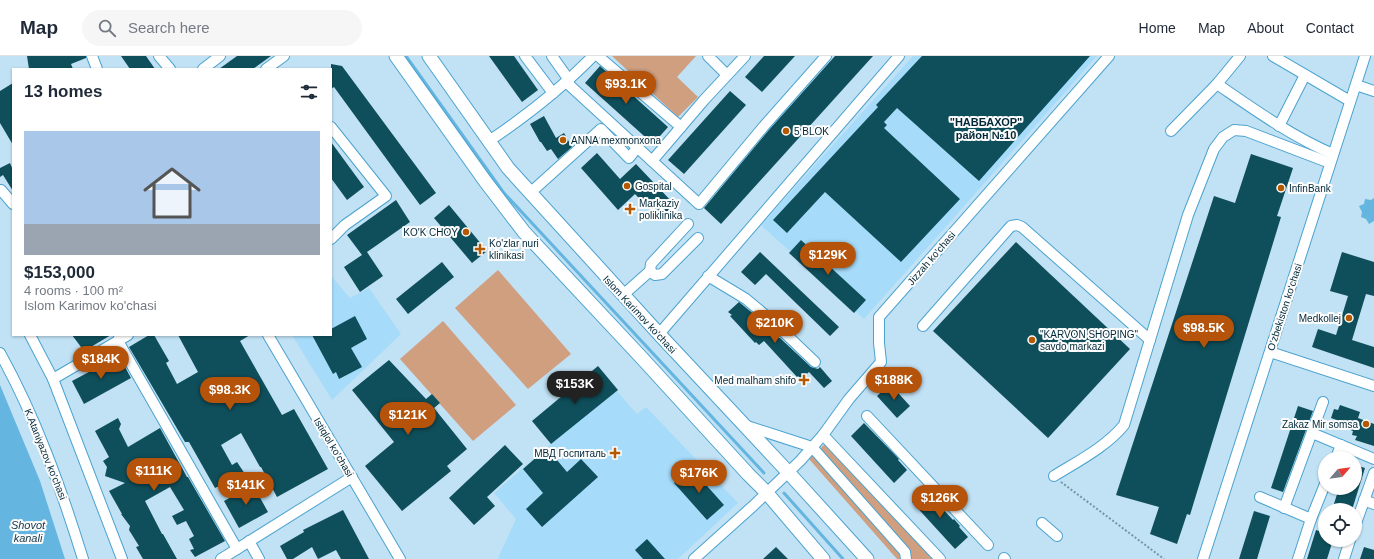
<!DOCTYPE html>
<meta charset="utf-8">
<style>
body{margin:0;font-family:Helvetica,sans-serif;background:#f6f6f7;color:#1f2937;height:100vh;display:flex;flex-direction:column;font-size:15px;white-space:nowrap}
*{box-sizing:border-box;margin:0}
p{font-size:13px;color:#747a83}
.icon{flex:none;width:22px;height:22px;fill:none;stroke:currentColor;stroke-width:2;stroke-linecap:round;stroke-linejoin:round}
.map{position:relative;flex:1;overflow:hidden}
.details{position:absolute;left:12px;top:12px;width:320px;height:268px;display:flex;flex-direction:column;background:#fff;border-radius:0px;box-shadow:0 1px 3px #0004}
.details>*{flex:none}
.needle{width:26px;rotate:62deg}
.buttons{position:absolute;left:1318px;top:395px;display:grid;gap:8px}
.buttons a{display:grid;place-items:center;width:44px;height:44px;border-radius:50%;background:#fff;box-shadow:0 1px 3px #0004;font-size:20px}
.price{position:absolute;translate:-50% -34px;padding:0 9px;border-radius:14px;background:#b45309;color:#fff;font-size:13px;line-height:26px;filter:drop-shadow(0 1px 2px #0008)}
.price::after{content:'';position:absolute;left:50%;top:24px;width:12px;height:9px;margin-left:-6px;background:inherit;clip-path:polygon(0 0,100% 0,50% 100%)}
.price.selected{background:#222;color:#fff}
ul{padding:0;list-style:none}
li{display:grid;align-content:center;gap:8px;height:212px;padding:0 12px}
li+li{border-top:1px solid #e0e1e3}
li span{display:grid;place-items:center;height:124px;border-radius:0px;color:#555}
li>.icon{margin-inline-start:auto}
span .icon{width:72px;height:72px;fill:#fffc;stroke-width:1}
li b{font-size:17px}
h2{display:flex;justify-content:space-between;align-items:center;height:48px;padding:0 12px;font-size:17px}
header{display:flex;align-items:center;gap:24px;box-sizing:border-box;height:56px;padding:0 20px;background:#fff;border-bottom:1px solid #e0e1e3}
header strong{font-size:19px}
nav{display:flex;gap:22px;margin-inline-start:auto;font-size:14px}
.search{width:280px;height:36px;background:#f6f6f7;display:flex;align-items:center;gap:10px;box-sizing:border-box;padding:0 14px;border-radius:22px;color:#747a83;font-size:15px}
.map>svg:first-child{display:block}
.built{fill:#a6dcfa}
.green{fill:#d09f80}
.water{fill:#64b5e0}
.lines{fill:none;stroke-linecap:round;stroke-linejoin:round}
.stream{stroke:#64b5e0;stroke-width:3}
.building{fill:#0f4f5b}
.minor-casing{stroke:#4ba3cf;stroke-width:12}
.major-casing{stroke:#4ba3cf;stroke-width:15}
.path{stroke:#7396a8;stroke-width:2;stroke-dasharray:2 2;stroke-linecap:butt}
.minor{stroke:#fff;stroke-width:10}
.major{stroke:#fff;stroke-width:13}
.poi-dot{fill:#b55900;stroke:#fdfdfd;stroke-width:1.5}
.labels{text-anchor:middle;stroke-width:4;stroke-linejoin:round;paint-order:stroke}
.poi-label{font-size:10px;fill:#002738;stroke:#fdfdfd;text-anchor:start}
.street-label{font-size:10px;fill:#002738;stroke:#fdfdfd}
.neighbourhood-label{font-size:11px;font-weight:bold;fill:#002738;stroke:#fdfdfd}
.water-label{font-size:11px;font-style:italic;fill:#103547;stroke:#fdfdfd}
</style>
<header>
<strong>Map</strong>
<div class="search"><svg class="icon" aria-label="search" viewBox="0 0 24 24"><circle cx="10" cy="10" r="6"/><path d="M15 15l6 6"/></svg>Search here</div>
<nav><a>Home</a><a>Map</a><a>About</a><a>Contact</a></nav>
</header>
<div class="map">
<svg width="1374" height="503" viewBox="0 0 1374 503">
<rect width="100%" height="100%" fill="#c1e1f4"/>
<!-- built -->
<g class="built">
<path d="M913,0H1097L864,263L761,169Z"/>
<path d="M331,220L350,242L369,232L401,278L332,344L292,279H331Z"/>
<path d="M615,333L637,358L646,351L738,447L678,503H501L498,502L516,463L494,437Z"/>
</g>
<!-- green -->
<g class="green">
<path d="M612,0H696L677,21L698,41L678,61Z"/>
<path d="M498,214L571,298L528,333L455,252Z"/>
<path d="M443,265L516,349L473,385L400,303Z"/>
<path d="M826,387L936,503H897L809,403Z"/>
</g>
<!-- water -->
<g class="water">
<path d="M1374,142V165L1369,168L1366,163L1361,161L1362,156L1359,150L1364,148L1365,143L1371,144Z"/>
<path d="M0,329L40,425L65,503H0Z"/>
</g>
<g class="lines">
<!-- stream -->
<g class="stream">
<path d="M406,0L504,137L764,417"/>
<path d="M784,437L843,503"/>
</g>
</g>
<!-- building -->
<g class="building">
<path d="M27,0H86V2L71,8L73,13H29Z"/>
<path d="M121,0H146L155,13H130Z"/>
<path d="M237,0H271L253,13H219Z"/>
<path d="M489,0H514L538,34L522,46Z"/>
<path d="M764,0H795L762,36L745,21Z"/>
<path d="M835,0H873L721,168L704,152L768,75Z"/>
<path d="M922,0H1090L979,125L897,52L884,66L887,69L884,72L960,143L901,206L825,136L787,177L773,164L878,51L876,49Z"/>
<path d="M331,8L342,10L436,137L420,149L334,31L331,33Z"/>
<path d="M600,10L668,71L653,88L585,27Z"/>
<path d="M13,27V89L0,67V35Z"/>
<path d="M730,35L746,49L684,118L668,104Z"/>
<path d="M544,60L556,82L564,77L572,91L558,103L551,93L547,95L541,86H540L530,68Z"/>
<path d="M331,86L364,131L347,144L331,122Z"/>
<path d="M597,97L620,123L636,108L674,148L660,164L635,138L618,154L581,112Z"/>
<path d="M1251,98L1293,112L1277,160L1281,161L1190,459L1187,458L1177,488L1150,478L1159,451L1116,439L1214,140L1235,147Z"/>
<path d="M10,107L13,114V135L3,119L0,121V112Z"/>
<path d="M396,144L410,166L367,196L383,220L360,236L344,211L362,199L347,179Z"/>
<path d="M449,149L487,195L472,207L434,162Z"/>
<path d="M801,184L866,244L854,257L789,197Z"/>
<path d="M1016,186L1130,293L1048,382L933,275Z"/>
<path d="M760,196L839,271L830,280L766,218L755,229L741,216Z"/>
<path d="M1342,196L1374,206V240L1366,238L1352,284L1374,291V312L1312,291L1318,273L1336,279L1348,240L1330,235Z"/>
<path d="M442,206L454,221L408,258L396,243Z"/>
<path d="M739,246L755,259L765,270L767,269L779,282H780L811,311L818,313L820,311L832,325L824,332L809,316L801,323L798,320L797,321L764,285L759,289L756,286L755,287L730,260L732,259L728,256Z"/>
<path d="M355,260L367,283L351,292L362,311L339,323L336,316L333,318L312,279H331V273Z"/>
<path d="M72,279H111L84,295Z"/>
<path d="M149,279H154L169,305L166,307L177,328L198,316L178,279H250L240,285L282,359L294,353L328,413L277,441L261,411H260L241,377L221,389L232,409L237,406L245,418L215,432L189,386H185L129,291Z"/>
<path d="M119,300L131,322L84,348L72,325Z"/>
<path d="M389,304L426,343L432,338L440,347L434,352L467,393L447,410L451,415L402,455L365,410L394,386L352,334Z"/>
<path d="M598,310L618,334L551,388L532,365Z"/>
<path d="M890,328L910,350L897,362L877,340Z"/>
<path d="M1340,349L1360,356L1358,362L1374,368V390L1355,384L1357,380L1352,379L1353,375L1346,372L1348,368L1331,362L1334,353L1338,354Z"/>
<path d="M1298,350L1313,355L1283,436L1271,432Z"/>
<path d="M118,362L121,368L119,373L128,391L160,372L187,421H188L225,485L195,501L190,494L194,493L189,483L194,480L186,465L177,469L172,460L184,454L170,431L145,445L162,478H163L177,503H143L136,491L139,490L129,474L130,470L121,458H122L109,435L125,427L105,420L107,411L103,405L109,401L95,375Z"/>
<path d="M864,367L899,403L898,404L907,414L894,427L851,380Z"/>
<path d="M505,389L523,408L487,441L495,450L474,469L449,442Z"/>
<path d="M547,392L567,416L581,403L598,421L542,471L526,453L543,437L523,413Z"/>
<path d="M1355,409L1365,412L1352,454H1332L1339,432H1355Z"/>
<path d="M691,412L724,449L707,464L674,427Z"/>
<path d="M253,429L268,456L239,472L224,445Z"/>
<path d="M925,434L933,442L934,441L940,448L939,449L953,464L954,463L960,470L959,471L968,481L955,493L912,446Z"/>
<path d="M343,454L369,503H341L336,494L318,503L312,491L293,503H287L280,490L304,476L303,474Z"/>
<path d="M1254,455L1270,460L1257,503H1239Z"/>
<path d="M1316,474L1325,477V484H1333L1327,503H1307Z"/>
<path d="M647,483L665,503H643L635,494Z"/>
<path d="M776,491L788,503H763Z"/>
<path d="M1364,491L1374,494V503H1360Z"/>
</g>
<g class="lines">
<defs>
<g id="minor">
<path d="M92,0L97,13"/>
<path d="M159,0L170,13"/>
<path d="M525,0L553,37"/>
<path d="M552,0L569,24"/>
<path d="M598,0L681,71"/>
<path d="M708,0L727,19"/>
<path d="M1273,0L1350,45"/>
<path d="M203,13L220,0"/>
<path d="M266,13L284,0"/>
<path d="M566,26L699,148L764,70L826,0"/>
<path d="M1217,28C1255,54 1291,80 1333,98"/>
<path d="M1356,29L1374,35"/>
<path d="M1279,70L1305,19"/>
<path d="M331,71L386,140L345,169L331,183"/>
<path d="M1171,75L1217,28L1240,0"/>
<path d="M489,85C526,60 562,32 593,0"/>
<path d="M652,105L704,44L745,0"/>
<path d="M1,134L13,148"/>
<path d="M530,137L601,73L629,102L637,92"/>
<path d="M650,215L655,219L662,218L698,182"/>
<path d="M708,220L746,243L771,264L815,306"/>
<path d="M623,239L650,215L651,208L688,168"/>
<path d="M923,270L1011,170L1017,169L1022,171L1150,284"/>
<path d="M659,278L899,0"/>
<path d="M30,279L53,323L122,503"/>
<path d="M120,279L118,285L237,493"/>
<path d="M268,279L400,503"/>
<path d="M1270,296L1374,330"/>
<path d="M0,297C36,362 61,432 83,503"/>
<path d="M53,323L128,279"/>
<path d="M867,360L988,489"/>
<path d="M744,369L812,391L905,496L906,503"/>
<path d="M1312,377L1374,403"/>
<path d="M823,379L940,503"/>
<path d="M1336,402L1341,389"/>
<path d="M1054,420C1078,405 1106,391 1124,369L1188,159L1214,93L1223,81L1234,74L1246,75L1330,107"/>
<path d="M1260,441L1311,463"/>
<path d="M1364,444L1374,448"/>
<path d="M1284,452L1323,346"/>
<path d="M1042,467L1057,480"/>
<path d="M1355,470L1374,417"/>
<path d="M249,485L259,503"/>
<path d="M1004,502L1005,503"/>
<path d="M221,503L352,421"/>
<path d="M694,503L753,450L800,405L823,379L849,343L881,306L879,287V261L1109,0"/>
<path d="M1203,503L1365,0"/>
<path d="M1298,503L1311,463L1325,428"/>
<path d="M1344,503L1350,484"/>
</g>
<g id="major">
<path d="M396,0L485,125L524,176L640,300L748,418L766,436L823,503"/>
<path d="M429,0L508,112L659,278L788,416L867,503"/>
</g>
</defs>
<!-- minor casing -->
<use href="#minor" class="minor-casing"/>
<!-- major casing -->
<use href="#major" class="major-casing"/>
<!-- path -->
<path class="path" d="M1061,426L1164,503"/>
<!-- minor -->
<use href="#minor" class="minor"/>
<!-- major -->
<use href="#major" class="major"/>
</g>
<!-- markers -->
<g class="poi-dot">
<circle cx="786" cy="75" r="4"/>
<circle cx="563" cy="84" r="4"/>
<circle cx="627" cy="130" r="4"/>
<circle cx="1281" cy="132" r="4"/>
<path d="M628 147h4v4h4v4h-4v4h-4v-4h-4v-4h4z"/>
<circle cx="466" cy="176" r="4"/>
<path d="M478 187h4v4h4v4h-4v4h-4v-4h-4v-4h4z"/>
<circle cx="1349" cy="262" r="4"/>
<circle cx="1032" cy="284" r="4"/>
<path d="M802 318h4v4h4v4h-4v4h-4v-4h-4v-4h4z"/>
<circle cx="1366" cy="368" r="4"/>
<path d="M613 391h4v4h4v4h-4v4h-4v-4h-4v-4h4z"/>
</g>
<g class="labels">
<!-- poi labels -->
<g class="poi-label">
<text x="794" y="79">5 BLOK</text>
<text x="571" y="88">ANNA mexmonxona</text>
<text x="635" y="134">Gospital</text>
<text x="1289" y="136">InfinBank</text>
<text x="639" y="151">Markaziy<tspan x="639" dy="12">poliklinika</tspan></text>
<text x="458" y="180" text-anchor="end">KO'K CHOY</text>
<text x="489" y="191">Ko'zlar nuri<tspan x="489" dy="12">klinikasi</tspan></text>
<text x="1341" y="266" text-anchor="end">Medkollej</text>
<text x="1040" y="282">"KARVON SHOPING"<tspan x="1040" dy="12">savdo markazi</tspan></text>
<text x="796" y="328" text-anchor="end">Med malham shifo</text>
<text x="1358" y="372" text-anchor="end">Zakaz Mir somsa</text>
<text x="606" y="401" text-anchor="end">МВД Госпиталь</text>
</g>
<!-- street labels -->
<g class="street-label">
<text transform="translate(931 202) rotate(-49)" y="4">Jizzah ko'chasi</text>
<text transform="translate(1284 251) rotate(-72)" y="4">O’zbekiston ko‘chasi</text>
<text transform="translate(640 258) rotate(47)" y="4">Islom Karimov ko'chasi</text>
<text transform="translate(334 391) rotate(59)" y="4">Istiqlol ko'chasi</text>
<text transform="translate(46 398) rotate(68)" y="4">K.Ataniyazov ko'chasi</text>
</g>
<!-- neighbourhood labels -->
<g class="neighbourhood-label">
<text x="986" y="70">"НАВБАХОР"<tspan x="986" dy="13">район №10</tspan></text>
</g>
<!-- water labels -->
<g class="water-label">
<text x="28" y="473">Shovot<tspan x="28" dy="13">kanali</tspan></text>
</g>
</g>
</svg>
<div class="buttons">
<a><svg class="needle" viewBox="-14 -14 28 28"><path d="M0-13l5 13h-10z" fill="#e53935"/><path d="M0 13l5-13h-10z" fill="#747a83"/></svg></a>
<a><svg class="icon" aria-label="locate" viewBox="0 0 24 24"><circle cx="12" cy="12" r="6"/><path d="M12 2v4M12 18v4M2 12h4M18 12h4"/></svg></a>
</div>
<b class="price" style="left:626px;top:49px">$93.1K</b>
<b class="price" style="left:828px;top:220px">$129K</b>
<b class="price" style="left:775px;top:288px">$210K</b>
<b class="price" style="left:1204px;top:293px">$98.5K</b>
<b class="price" style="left:101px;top:324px">$184K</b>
<b class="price" style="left:894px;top:345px">$188K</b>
<b class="price selected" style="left:575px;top:349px">$153K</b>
<b class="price" style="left:230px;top:355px">$98.3K</b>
<b class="price" style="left:408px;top:380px">$121K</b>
<b class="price" style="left:154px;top:436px">$111K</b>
<b class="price" style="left:699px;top:438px">$176K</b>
<b class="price" style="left:246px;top:450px">$141K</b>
<b class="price" style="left:940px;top:463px">$126K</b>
<section class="details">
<h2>13 homes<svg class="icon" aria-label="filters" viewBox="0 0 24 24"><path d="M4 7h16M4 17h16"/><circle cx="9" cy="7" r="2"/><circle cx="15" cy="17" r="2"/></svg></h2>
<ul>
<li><span style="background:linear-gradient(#a9c7e8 75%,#9aa5b1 0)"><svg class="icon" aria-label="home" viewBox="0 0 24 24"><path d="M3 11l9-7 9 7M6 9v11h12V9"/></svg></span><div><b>$153,000</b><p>4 rooms · 100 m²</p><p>Islom Karimov ko'chasi</p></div></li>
</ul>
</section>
</div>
